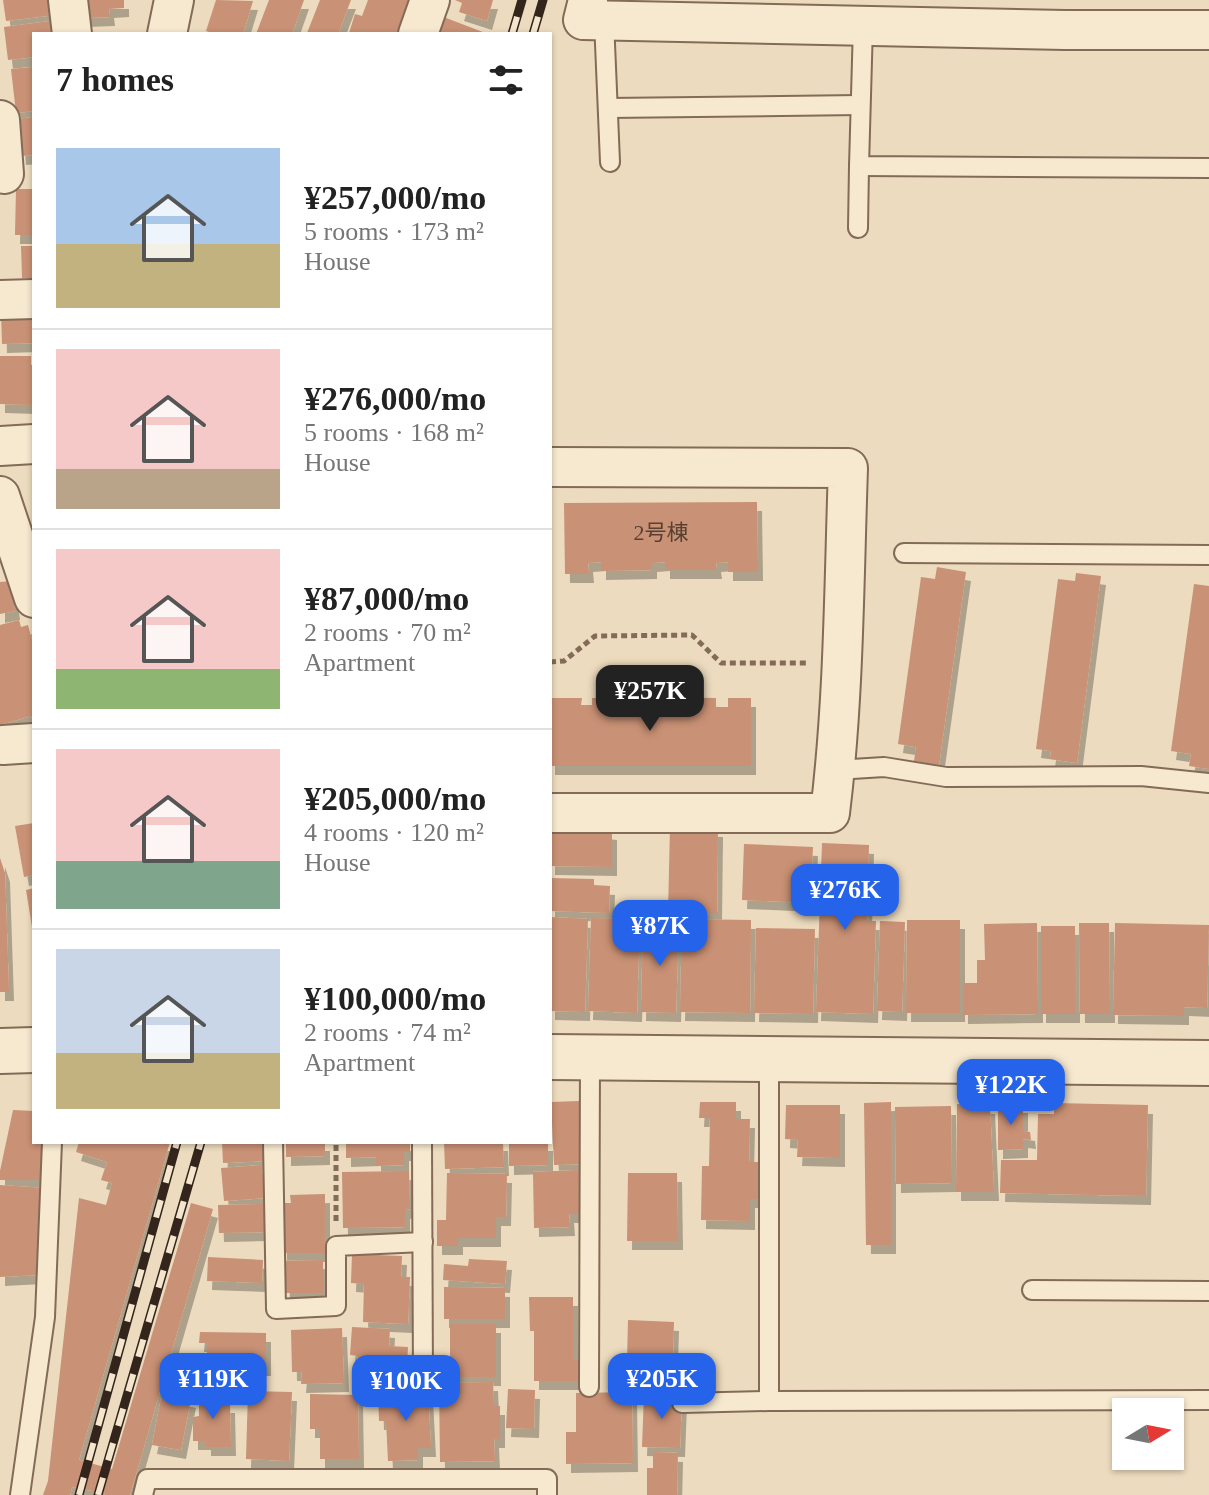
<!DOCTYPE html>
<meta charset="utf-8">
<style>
body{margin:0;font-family:"Times New Roman","Noto Sans JP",serif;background:#f6f6f6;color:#222;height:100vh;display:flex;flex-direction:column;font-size:30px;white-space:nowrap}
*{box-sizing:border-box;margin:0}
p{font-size:26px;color:#767676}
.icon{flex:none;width:44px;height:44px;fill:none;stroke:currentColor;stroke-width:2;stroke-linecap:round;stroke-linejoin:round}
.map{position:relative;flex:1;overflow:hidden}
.drawer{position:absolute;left:32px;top:32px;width:520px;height:1112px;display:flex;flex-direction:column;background:#fff;border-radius:0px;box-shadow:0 2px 6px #0004}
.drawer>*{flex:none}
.needle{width:52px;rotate:80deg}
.fabs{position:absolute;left:1112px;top:1398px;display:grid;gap:16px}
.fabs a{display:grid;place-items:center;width:72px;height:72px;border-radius:0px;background:#fff;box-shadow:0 2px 6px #0004;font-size:40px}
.price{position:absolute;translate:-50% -68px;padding:0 18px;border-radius:16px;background:#2563eb;color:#fff;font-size:26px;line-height:52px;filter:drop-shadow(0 2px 4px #0008)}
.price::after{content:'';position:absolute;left:50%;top:48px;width:24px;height:18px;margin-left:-12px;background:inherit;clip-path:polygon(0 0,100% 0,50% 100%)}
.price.selected{background:#222;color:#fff}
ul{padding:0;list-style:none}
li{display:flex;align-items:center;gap:24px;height:200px;padding:0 24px}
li+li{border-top:2px solid #e0e0e0}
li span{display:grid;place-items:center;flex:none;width:224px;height:160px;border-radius:0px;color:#555}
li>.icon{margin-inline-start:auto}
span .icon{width:96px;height:96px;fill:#fffc;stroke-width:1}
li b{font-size:34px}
h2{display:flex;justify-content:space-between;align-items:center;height:96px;padding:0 24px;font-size:34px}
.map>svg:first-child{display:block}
.building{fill:#c99174;filter:url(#shadow)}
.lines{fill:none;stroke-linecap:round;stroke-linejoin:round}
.service-casing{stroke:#836b57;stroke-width:22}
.minor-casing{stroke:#836b57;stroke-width:42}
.tertiary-casing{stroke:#836b57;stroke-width:48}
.path{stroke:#836b57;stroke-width:5;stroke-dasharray:6 4;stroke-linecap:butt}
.service{stroke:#f7e9d0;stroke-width:18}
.minor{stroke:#f7e9d0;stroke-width:38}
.tertiary{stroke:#f7e9d0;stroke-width:44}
.rail-casing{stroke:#33251c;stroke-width:9}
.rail{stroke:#f4e5cd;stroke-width:6;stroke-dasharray:18;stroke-linecap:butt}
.labels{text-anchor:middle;stroke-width:6;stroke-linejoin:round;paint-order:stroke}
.number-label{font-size:22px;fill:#584032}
</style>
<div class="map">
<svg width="1209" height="1495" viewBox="0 0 1209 1495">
<defs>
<filter id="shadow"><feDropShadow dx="5" dy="9" stdDeviation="0" flood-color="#0004"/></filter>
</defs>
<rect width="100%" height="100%" fill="#ecdbbe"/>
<!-- building -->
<g class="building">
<path d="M3,0H54L55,15L6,21Z"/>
<path d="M81,0H124V8L109,9L110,17L82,18Z"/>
<path d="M216,0L253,1L243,34H216L206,31Z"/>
<path d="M269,0H304L292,34H256Z"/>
<path d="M320,0H351L338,34L307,33Z"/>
<path d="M368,0H412L400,34L349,33L355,14L362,16Z"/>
<path d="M455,0H493L487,21L459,12L462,3Z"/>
<path d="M441,16L488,34H434Z"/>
<path d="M51,21L53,34H34V57L8,60L4,27Z"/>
<path d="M32,67L34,111L16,113L11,69Z"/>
<path d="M34,117V155L21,156L18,119Z"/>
<path d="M16,189H34V235H15Z"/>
<path d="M21,246H34V278H22Z"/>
<path d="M1,312H34V343L2,344Z"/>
<path d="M0,356H31V405L0,404Z"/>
<path d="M757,502L758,572H728V562L716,563L717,570H665V562L652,563V570L601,571V562L588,563L589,574H565L564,503Z"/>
<path d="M937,567L966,572L939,765L914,761L916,747L898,744L921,577L935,579Z"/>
<path d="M1076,573L1101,576L1077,763L1050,759L1051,751L1036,749L1058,579L1075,581Z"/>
<path d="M11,581L15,611L0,614V582Z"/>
<path d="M1194,584L1209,586V769L1189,766L1191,754L1171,751Z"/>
<path d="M19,620L21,627L28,625L34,648V724L31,716L0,725V625Z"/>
<path d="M663,697L716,698V707H728V698H751V766H550V698H582L581,705H592V698H653V708L663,709Z"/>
<path d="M34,823V875L24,877L15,826Z"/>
<path d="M550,824L612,831V867L550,866Z"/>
<path d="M670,827L718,828L717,914L668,913Z"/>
<path d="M822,843L869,845L867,921H876L873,1014L816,1012Z"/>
<path d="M744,844L813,847L810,903L742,900Z"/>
<path d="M0,858L5,873L9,992H0Z"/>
<path d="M550,878L594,879V885L610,886L609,913L550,911Z"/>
<path d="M34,888V927H32L26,890Z"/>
<path d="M550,917L588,919L585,1012L550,1011Z"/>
<path d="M591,918L640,919L637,1013L588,1011Z"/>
<path d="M682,919L751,920L750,1013L680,1012Z"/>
<path d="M907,920H960V1013H906Z"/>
<path d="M880,921L905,922L902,1012L877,1011Z"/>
<path d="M1037,923L1038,1014L963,1015V983H977V960H985L984,924Z"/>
<path d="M1079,923H1109L1110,1014H1080Z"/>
<path d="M1115,923L1209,925L1207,1008L1184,1007V1016L1113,1015Z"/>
<path d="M643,924H679L676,1013L641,1012Z"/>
<rect x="1041" y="926" width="34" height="88"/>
<path d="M756,928L815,929L813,1014L754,1013Z"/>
<path d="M580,1101L583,1164L554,1165L551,1102Z"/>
<path d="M700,1102H736V1119H750L749,1162H763V1199H750V1221L701,1220L702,1166H709L710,1118H699Z"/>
<path d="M891,1102V1245H866L864,1103Z"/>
<path d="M1054,1103L1148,1105L1146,1196L1000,1193L1001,1160H1037L1038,1114H1054Z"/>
<path d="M957,1104L990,1105L994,1192H956Z"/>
<path d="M998,1104H1023V1131L1030,1132L1031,1140L1023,1139V1149L998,1150Z"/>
<path d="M786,1105H840V1158L797,1157L798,1140L785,1139Z"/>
<path d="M951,1106L952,1183L896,1184L895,1107Z"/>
<path d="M13,1110L34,1111V1142H45L43,1180H0V1171Z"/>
<path d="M79,1142H170L79,1460L112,1469L191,1203L213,1209L130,1495H104L105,1493L72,1487L70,1495H43L48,1481L79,1198L106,1205L112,1183L101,1180L107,1162L76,1152Z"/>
<path d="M222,1142H263L264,1161L223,1163Z"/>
<path d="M286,1142H325V1156L286,1157Z"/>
<path d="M346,1142H410V1152H404V1165L376,1166V1157L346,1158Z"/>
<path d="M444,1142H503L504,1167L445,1169Z"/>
<path d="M509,1142H548V1165L509,1166Z"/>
<path d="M262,1165L265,1198L224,1201L221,1168Z"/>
<path d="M580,1170L582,1214H569L570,1227L534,1228L533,1172Z"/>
<path d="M409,1171L410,1209L405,1210V1227L343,1228L342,1172Z"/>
<path d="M447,1173L507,1174L506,1217H496V1238H458V1246H437V1220H446Z"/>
<path d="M628,1173H677L678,1241H627Z"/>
<path d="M0,1185L43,1188L37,1275L0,1277Z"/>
<path d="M325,1194V1253H282L281,1203H291L290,1195Z"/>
<path d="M264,1204L265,1232L219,1233L218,1205Z"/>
<path d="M352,1254L402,1256L401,1277H410L408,1324L363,1322L364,1284L351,1283Z"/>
<path d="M208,1257L263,1260L262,1283L207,1281Z"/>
<path d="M469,1259L507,1261L505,1284L443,1280L444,1264L468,1266Z"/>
<path d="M323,1260V1293H285L284,1261Z"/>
<path d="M444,1287L505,1288V1319H444Z"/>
<path d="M529,1297H573V1360H579V1381H534V1331H530Z"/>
<path d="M628,1320L674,1322L672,1386L614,1384L615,1360H627Z"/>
<rect x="450" y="1324" width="46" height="53"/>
<path d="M352,1327L390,1329L389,1346L408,1347L406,1381L357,1379L358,1356L350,1355Z"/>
<path d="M342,1328L344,1383L301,1384L302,1372H292L291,1330Z"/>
<path d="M200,1332L266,1333V1367H259V1378H207V1343H199Z"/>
<path d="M493,1382L494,1406H500V1439H494L495,1461L440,1462L439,1383Z"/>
<path d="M508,1389L535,1390L534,1429L506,1428Z"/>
<path d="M248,1391L292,1392L289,1461L246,1459Z"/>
<path d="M428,1391L431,1448H418V1460L388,1461L386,1421H379L378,1393Z"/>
<path d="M222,1392V1404H230L231,1447H206V1441H193V1417L199,1416V1393Z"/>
<path d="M632,1392L633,1463L566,1464V1432H576V1393Z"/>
<path d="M162,1393L191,1399L181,1450L152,1445Z"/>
<path d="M310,1394L358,1395L359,1459H320V1429H310Z"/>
<path d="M644,1394L682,1396L680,1448L642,1447Z"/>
<path d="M653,1452L678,1453L677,1495H647V1468H653Z"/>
</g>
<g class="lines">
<defs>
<g id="service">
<path d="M604,20L610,162"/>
<path d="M863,25L859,166L1209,168"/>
<path d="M608,108L860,105"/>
<path d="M858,228L859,166"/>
<path d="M904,553L1209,555"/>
<path d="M836,770L884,767L946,777L1141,776L1209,783"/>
<path d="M273,1142L276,1309L336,1306V1246L423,1242"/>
<path d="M422,1142L423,1384"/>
<path d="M1032,1290L1209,1291"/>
<path d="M589,1387L590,1057"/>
<path d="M769,1401V1060"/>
<path d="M682,1403L769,1401L1209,1400"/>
<path d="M20,1495L45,1317L52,1142"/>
<path d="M143,1495L147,1479H547V1495"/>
</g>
<g id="minor">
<path d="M68,0L72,34"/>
<path d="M588,0L583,20L1065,30H1209"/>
<path d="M167,34L174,0"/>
<path d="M418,34L430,0"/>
<path d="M0,120L4,174"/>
<path d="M0,300L34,299"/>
<path d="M0,446L34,444"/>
<path d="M550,467L848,468C844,583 844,699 830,813H550"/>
<path d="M0,496L34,598"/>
<path d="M3,745L34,743"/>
</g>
<g id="tertiary">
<path d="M0,1051L34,1050"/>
<path d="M550,1057L1209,1063"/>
</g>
</defs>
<!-- service casing -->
<use href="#service" class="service-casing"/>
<!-- minor casing -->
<use href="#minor" class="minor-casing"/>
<!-- tertiary casing -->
<use href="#tertiary" class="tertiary-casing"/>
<!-- path -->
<g class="path">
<path d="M550,662L564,661L595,636L692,635L721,663H808"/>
<path d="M336,1221V1142"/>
</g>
<!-- service -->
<use href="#service" class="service"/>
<!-- minor -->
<use href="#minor" class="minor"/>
<!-- tertiary -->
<use href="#tertiary" class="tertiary"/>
<defs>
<g id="rail">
<path d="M512,34L522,0"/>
<path d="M533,34L543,0"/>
<path d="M79,1495L177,1142"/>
<path d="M98,1495L201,1142"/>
</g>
</defs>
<!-- rail casing -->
<use href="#rail" class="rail-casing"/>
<!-- rail -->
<use href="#rail" class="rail"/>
</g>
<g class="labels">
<!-- number labels -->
<g class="number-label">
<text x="661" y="540">2号棟</text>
</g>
</g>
</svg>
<div class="fabs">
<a><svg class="needle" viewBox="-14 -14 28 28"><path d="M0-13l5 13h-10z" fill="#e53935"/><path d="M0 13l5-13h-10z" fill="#767676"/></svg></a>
</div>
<b class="price selected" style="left:650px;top:733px">¥257K</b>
<b class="price" style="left:845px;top:932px">¥276K</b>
<b class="price" style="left:660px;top:968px">¥87K</b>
<b class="price" style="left:1011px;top:1127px">¥122K</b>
<b class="price" style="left:213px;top:1421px">¥119K</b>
<b class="price" style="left:662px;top:1421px">¥205K</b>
<b class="price" style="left:406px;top:1423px">¥100K</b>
<section class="drawer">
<h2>7 homes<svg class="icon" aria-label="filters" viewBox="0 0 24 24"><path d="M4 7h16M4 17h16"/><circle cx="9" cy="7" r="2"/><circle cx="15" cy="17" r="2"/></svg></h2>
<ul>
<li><span style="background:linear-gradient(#a9c7e8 60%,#c2b280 0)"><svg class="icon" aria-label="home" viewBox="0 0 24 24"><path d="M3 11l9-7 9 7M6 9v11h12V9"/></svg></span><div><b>¥257,000/mo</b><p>5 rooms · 173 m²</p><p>House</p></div></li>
<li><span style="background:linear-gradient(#f6c9c9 75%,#b9a48a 0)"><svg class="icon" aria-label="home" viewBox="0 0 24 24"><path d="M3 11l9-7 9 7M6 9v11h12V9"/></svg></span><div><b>¥276,000/mo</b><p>5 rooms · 168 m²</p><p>House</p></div></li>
<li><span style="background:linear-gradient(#f6c9c9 75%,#8fb573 0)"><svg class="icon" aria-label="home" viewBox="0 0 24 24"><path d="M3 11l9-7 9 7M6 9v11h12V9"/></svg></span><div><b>¥87,000/mo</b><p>2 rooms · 70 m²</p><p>Apartment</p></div></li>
<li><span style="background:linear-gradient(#f6c9c9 70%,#7fa58c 0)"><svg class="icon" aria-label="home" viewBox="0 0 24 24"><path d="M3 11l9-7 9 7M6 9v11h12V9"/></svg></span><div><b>¥205,000/mo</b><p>4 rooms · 120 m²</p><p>House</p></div></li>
<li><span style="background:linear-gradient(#c9d6e8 65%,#c2b280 0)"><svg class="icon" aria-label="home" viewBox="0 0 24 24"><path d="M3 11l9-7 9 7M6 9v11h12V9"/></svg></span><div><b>¥100,000/mo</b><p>2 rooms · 74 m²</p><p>Apartment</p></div></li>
</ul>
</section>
</div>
